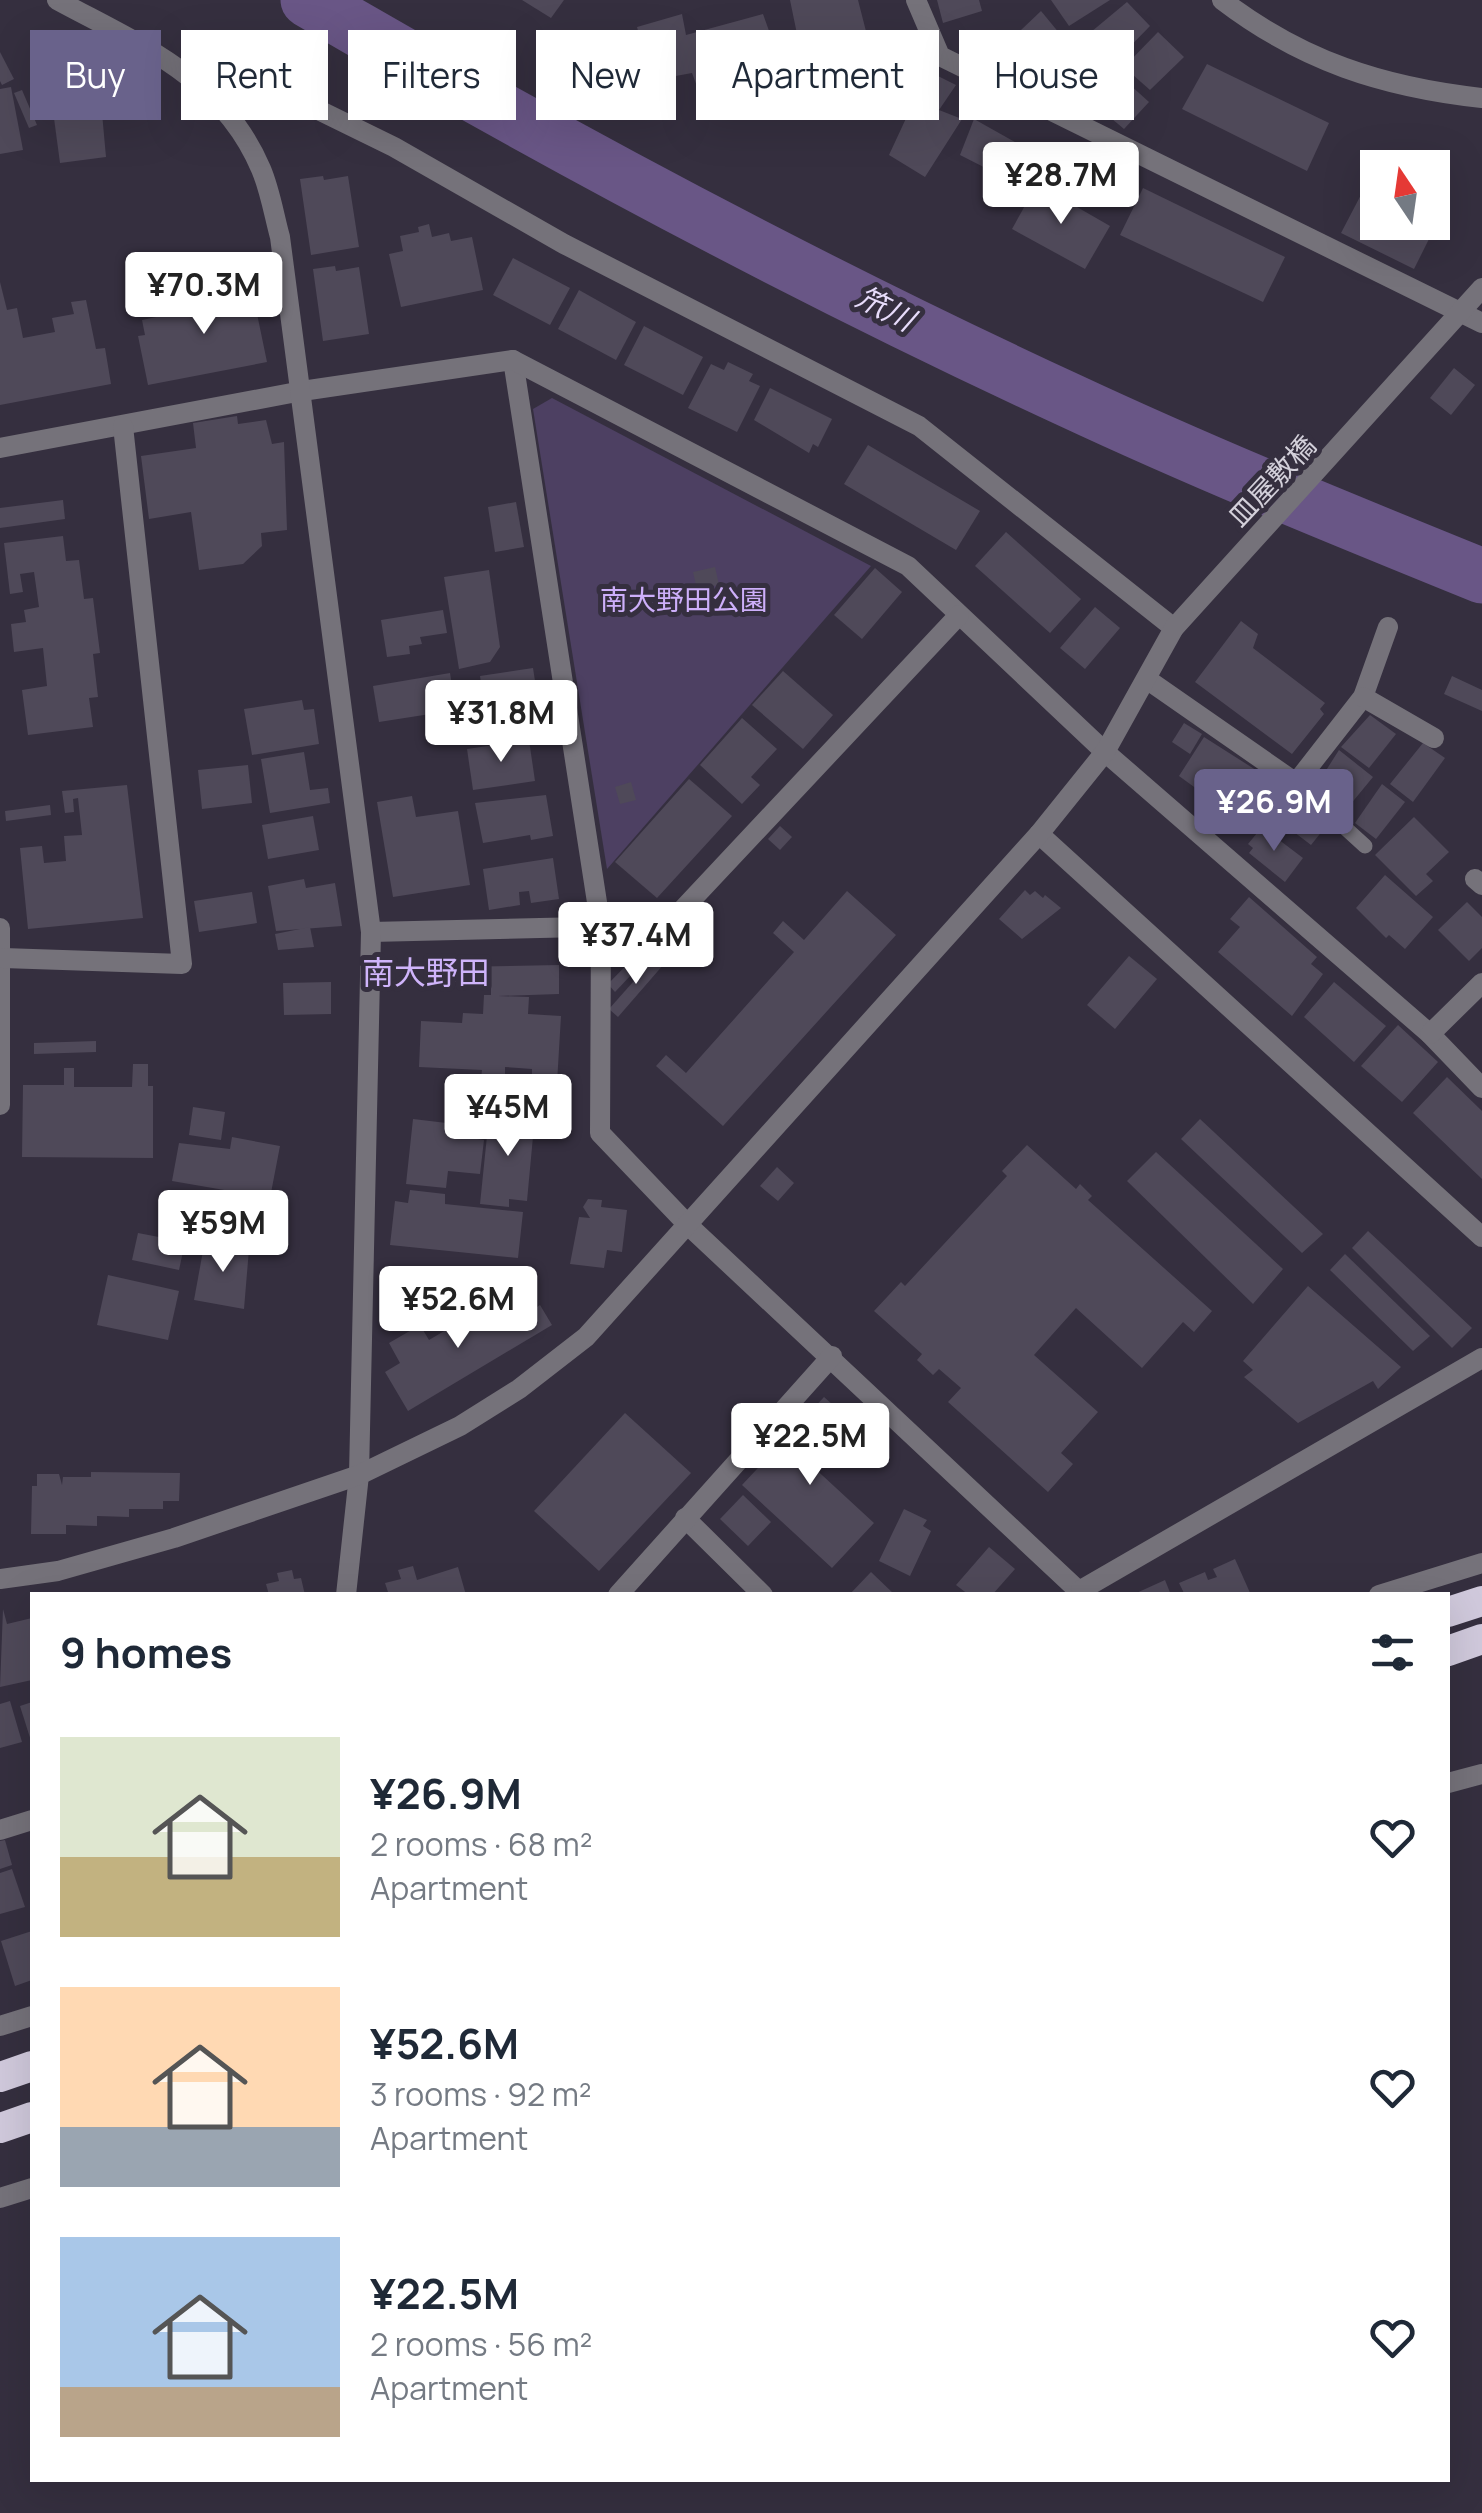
<!DOCTYPE html>
<meta charset="utf-8">
<style>
body{margin:0;font-family:Manrope,"Noto Sans JP",sans-serif;background:#f2f2f3;color:#1f2937;height:100vh;display:flex;flex-direction:column;font-size:38px;white-space:nowrap}
*{box-sizing:border-box;margin:0}
p{font-size:32px;color:#747a83}
.icon{flex:none;width:55px;height:55px;fill:none;stroke:currentColor;stroke-width:2;stroke-linecap:round;stroke-linejoin:round}
.map{position:relative;flex:1;overflow:hidden}
.drawer{position:absolute;left:30px;top:1592px;width:1420px;height:890px;display:flex;flex-direction:column;background:#fff;border-radius:0px;box-shadow:0 10px 40px #0002}
.drawer>*{flex:none}
.banner{position:absolute;left:30px;top:30px;width:1422px;height:90px;display:flex;gap:20px}
.needle{width:65px;rotate:347deg}
.fabs{position:absolute;left:1360px;top:150px;display:grid;gap:20px}
.fabs a{display:grid;place-items:center;width:90px;height:90px;border-radius:0px;background:#fff;box-shadow:0 10px 40px #0002;font-size:50px}
.price{position:absolute;translate:-50% -85px;padding:0 22px;border-radius:10px;background:#fff;color:#222;font-size:32px;line-height:65px;filter:drop-shadow(0 2px 5px #0008)}
.price::after{content:'';position:absolute;left:50%;top:60px;width:30px;height:22px;margin-left:-15px;background:inherit;clip-path:polygon(0 0,100% 0,50% 100%)}
.price.on{background:#69628b;color:#fff}
ul{padding:0;list-style:none}
li{display:flex;align-items:center;gap:30px;height:250px;padding:0 30px}
li span{display:grid;place-items:center;flex:none;width:280px;height:200px;border-radius:0px;color:#555}
li>.icon{margin-inline-start:auto}
span .icon{width:120px;height:120px;fill:#fffc;stroke-width:1}
li b{font-size:42px}
h2{display:flex;justify-content:space-between;align-items:center;height:120px;padding:0 30px;font-size:42px}
.tag{padding:0 35px;border-radius:0px;background:#fff;box-shadow:0 10px 40px #0002;font-size:35px;line-height:90px}
.tag.on{background:#69628b;color:#fff}
.map>svg:first-child{display:block}
.green{fill:#4d4062}
.lines{fill:none;stroke-linecap:round;stroke-linejoin:round}
.river{stroke:#695686;stroke-width:55}
.building{fill:#4f4959}
.service{stroke:#75727a;stroke-width:15}
.minor{stroke:#75727a;stroke-width:20}
.tertiary{stroke:#75727a;stroke-width:20}
.motorway{stroke:#d0c9dc;stroke-width:30}
.labels{text-anchor:middle;stroke-width:10;stroke-linejoin:round;paint-order:stroke}
.street-label{font-size:28px;fill:#d3d0da;stroke:#352f3f}
.park-label{font-size:28px;fill:#cdaffa;stroke:#352f3f}
.water-label{font-size:30px;font-style:italic;fill:#e7dcfb;stroke:#352f3f}
.quarter-label{font-size:32px;fill:#cfb4fa;stroke:#352f3f}
</style>
<div class="map">
<svg width="1482" height="2513" viewBox="0 0 1482 2513">
<rect width="100%" height="100%" fill="#352f3f"/>
<!-- green -->
<path class="green" d="M552,398L871,566L607,869L533,409Z"/>
<g class="lines">
<!-- river -->
<path class="river" d="M308,0C556,145 811,281 1071,401C1206,464 1344,520 1482,576"/>
</g>
<!-- building -->
<g class="building">
<path d="M522,0H564L551,18Z"/>
<path d="M790,0H858L879,82L794,107L784,72L701,97L692,73L665,78L663,60L645,58L637,27L682,14L686,35L763,14L773,42L797,34Z"/>
<path d="M937,0H979L982,11L943,23Z"/>
<path d="M1051,0H1110L1069,26Z"/>
<path d="M1127,2L1150,26L1114,63L1091,32Z"/>
<path d="M1041,11L1060,34L1017,67L1003,47Z"/>
<path d="M1158,32L1184,57L1150,90L1124,67Z"/>
<path d="M1080,44L1107,69L1083,88L1075,82L1058,92L1045,77Z"/>
<path d="M0,52L14,79L2,85L0,81Z"/>
<path d="M1207,64L1329,123L1307,171L1182,109Z"/>
<path d="M98,69L106,157L60,163L49,81Z"/>
<path d="M928,71L956,85L939,110L962,119L925,177L889,155Z"/>
<path d="M1119,75L1149,102L1124,129L1093,103Z"/>
<path d="M11,87L23,150L0,154V89Z"/>
<path d="M22,90L37,125L29,128L14,93Z"/>
<path d="M974,119L1029,150L1023,160L1032,165L1021,186L960,155Z"/>
<path d="M323,176L324,180L348,176L359,247L311,255L300,179Z"/>
<path d="M1037,184L1110,226L1085,269L1012,229Z"/>
<path d="M1143,188L1285,257L1263,302L1120,235Z"/>
<path d="M1364,189L1378,196V222L1436,225L1414,269L1341,233Z"/>
<path d="M429,224L432,237L449,233L451,241L472,237L483,290L401,307L389,254L403,251L400,236L419,232L418,227Z"/>
<path d="M513,258L570,288L550,325L493,295Z"/>
<path d="M335,266L336,271L359,267L369,334L323,341L313,269Z"/>
<path d="M250,280L267,362L148,385L138,336L145,335L142,320L214,305L211,288Z"/>
<path d="M0,282L7,310L17,308L23,338L55,332L52,318L74,314L71,302L86,300L96,349L105,348L111,384L0,405Z"/>
<path d="M579,290L636,322L616,360L558,329Z"/>
<path d="M644,326L703,357L683,395L624,365Z"/>
<path d="M728,362L753,374L749,381L760,386L737,432L688,408L711,364L724,370Z"/>
<path d="M1454,368L1475,385L1451,415L1430,398Z"/>
<path d="M770,388L832,419L818,447L813,444L809,453L754,420Z"/>
<path d="M237,416L238,424L266,420L272,444L284,442L287,530L261,533L262,546L243,564L199,570L191,512L149,519L141,456L196,448L193,423Z"/>
<path d="M868,445L980,511L956,550L844,484Z"/>
<path d="M63,500L65,519L0,528V508Z"/>
<path d="M516,502L524,547L495,552L488,507Z"/>
<path d="M1006,532L1081,599L1050,633L975,566Z"/>
<path d="M63,536L66,561L79,560L84,599L93,598L100,653L93,654L98,697L89,698L93,727L28,735L22,690L47,686L43,648L14,652L11,624L26,622L24,610L39,607L34,572L20,574L23,592L10,594L4,543Z"/>
<path d="M715,567L719,585L697,589L693,572Z"/>
<path d="M875,568L902,592L862,639L834,615Z"/>
<path d="M489,570L500,647L490,662L459,669L444,577Z"/>
<path d="M1095,607L1120,628L1085,669L1060,648Z"/>
<path d="M443,610L447,633L420,637L422,644L409,646L410,654L387,657L381,620Z"/>
<path d="M1241,621L1258,634L1253,648L1325,703L1320,709L1324,714L1292,754L1195,682Z"/>
<path d="M533,668L540,713L471,723L465,685L481,683L480,676Z"/>
<path d="M783,671L833,715L803,749L752,705Z"/>
<path d="M450,673L456,710L379,722L373,686Z"/>
<path d="M1452,676L1482,690V711L1444,694Z"/>
<path d="M302,700L304,710L314,709L319,744L252,755L244,709Z"/>
<path d="M1370,715L1396,734L1369,768L1341,747Z"/>
<path d="M742,718L777,749L751,777L760,785L742,804L700,765Z"/>
<path d="M1184,723L1202,734L1190,754L1172,742Z"/>
<path d="M1204,737L1270,779L1246,814L1227,801L1223,808L1179,776Z"/>
<path d="M529,740L535,781L473,790L467,749Z"/>
<path d="M1423,743L1445,758L1413,802L1390,784Z"/>
<path d="M1339,750L1373,777L1345,811L1330,799L1341,786L1325,772Z"/>
<path d="M304,752L310,790L328,788L330,803L270,813L261,759Z"/>
<path d="M248,765L252,803L202,809L198,770Z"/>
<path d="M689,779L732,816L657,898L615,862Z"/>
<path d="M631,782L636,800L620,804L615,787Z"/>
<path d="M1382,784L1405,802L1376,839L1355,823Z"/>
<path d="M127,785L143,918L28,929L20,848L42,846L44,863L66,861L64,836L82,835L78,798L73,799L74,812L65,813L62,791Z"/>
<path d="M546,795L553,836L531,840L530,835L483,843L475,803Z"/>
<path d="M412,796L416,817L458,811L470,885L393,897L377,802Z"/>
<path d="M1288,796L1327,825L1311,845L1277,819L1281,813L1277,810Z"/>
<path d="M50,805L51,815L6,821L5,811Z"/>
<path d="M313,816L319,850L268,859L262,825Z"/>
<path d="M1414,817L1449,852L1426,874L1433,881L1416,896L1375,855Z"/>
<path d="M780,826L792,837L780,850L768,839Z"/>
<path d="M1262,827L1303,858L1285,882L1249,853L1253,848L1248,844Z"/>
<path d="M553,858L559,899L531,903L529,891L519,892L520,905L489,910L483,869Z"/>
<path d="M1385,875L1433,917L1405,949L1389,935L1386,938L1356,908Z"/>
<path d="M304,879L306,888L335,883L342,926L276,931L268,886Z"/>
<path d="M1025,890L1030,895L1035,891L1043,898L1045,895L1061,908L1022,939L999,919Z"/>
<path d="M847,891L896,935L723,1126L656,1066L666,1055L686,1073L794,952L773,933L783,921L804,940Z"/>
<path d="M252,892L257,923L199,932L194,901Z"/>
<path d="M1249,897L1317,957L1311,964L1323,974L1292,1016L1218,952L1240,927L1230,919Z"/>
<path d="M1467,902L1482,917V948L1469,961L1438,930Z"/>
<path d="M310,927L314,947L278,950L275,934Z"/>
<path d="M625,941L632,947L616,966L609,961Z"/>
<path d="M641,950L648,957L615,992L608,984Z"/>
<path d="M656,956L664,964L618,1017L609,1009Z"/>
<path d="M1129,956L1157,979L1115,1029L1087,1005Z"/>
<path d="M559,965V994L498,996L529,997L528,1014L561,1016L557,1083L532,1081V1069L505,1067V1080L481,1079L482,1070L419,1067L421,1021L462,1023L463,1013L483,1014L484,995H491V981L455,982V967Z"/>
<path d="M331,982V1014L284,1015L283,983Z"/>
<path d="M1334,982L1386,1026L1354,1062L1304,1017Z"/>
<path d="M1398,1025L1438,1062L1402,1102L1361,1066Z"/>
<path d="M96,1041V1052L34,1054V1043Z"/>
<path d="M133,1064H148V1086H153V1158L22,1157L23,1085H64V1068H74V1087H132Z"/>
<path d="M1447,1077L1482,1111V1179L1413,1113Z"/>
<path d="M193,1107L225,1112L221,1140L189,1135Z"/>
<path d="M496,1111L535,1115L527,1201L509,1199V1207L480,1204L488,1126H495Z"/>
<path d="M413,1119L472,1126L471,1138L484,1140L480,1174L448,1171L446,1188L406,1184Z"/>
<path d="M1200,1119L1323,1234L1302,1253L1181,1139Z"/>
<path d="M232,1137L280,1146L270,1198L172,1181L179,1143L230,1149Z"/>
<path d="M1027,1145L1076,1189L1080,1184L1092,1196L1088,1200L1212,1311L1194,1332L1183,1322L1142,1368L1076,1308L1034,1355L1098,1412L1061,1453L1073,1464L1048,1492L948,1402L961,1388L939,1369L933,1375L917,1360L922,1354L874,1311L901,1282L905,1286L1007,1176L1002,1171Z"/>
<path d="M1156,1152L1283,1269L1253,1304L1127,1181Z"/>
<path d="M777,1167L794,1183L778,1201L760,1186Z"/>
<path d="M410,1190L445,1194V1204L523,1212L518,1258L390,1245L395,1201L408,1203Z"/>
<path d="M588,1199L602,1200L601,1207L627,1210L622,1252L607,1250L604,1268L570,1264L579,1217L590,1218L583,1207Z"/>
<path d="M1368,1231L1472,1328L1452,1348L1352,1248Z"/>
<path d="M138,1233L185,1242L179,1270L132,1260Z"/>
<path d="M205,1240L249,1249L244,1309L194,1300Z"/>
<path d="M1345,1254L1430,1336L1413,1351L1330,1270Z"/>
<path d="M108,1275L179,1291L168,1340L97,1325Z"/>
<path d="M1308,1286L1401,1367L1378,1389L1373,1381L1298,1423L1244,1377L1253,1370L1243,1361Z"/>
<path d="M521,1300L528,1313L540,1305L552,1325L408,1411L385,1372L400,1363L389,1343L420,1325L429,1340L473,1314L479,1325Z"/>
<path d="M824,1397L850,1420L809,1463L874,1523L832,1568L742,1485Z"/>
<path d="M625,1413L691,1473L599,1571L534,1511Z"/>
<path d="M91,1472L180,1473L179,1501H163V1509H129V1517L97,1516V1526L66,1525V1534H31L32,1486H37V1474H59L62,1485L63,1477H91Z"/>
<path d="M743,1495L771,1522L748,1546L720,1519Z"/>
<path d="M904,1509L927,1520L923,1526L931,1531L910,1576L879,1561Z"/>
<path d="M989,1547L1015,1569L992,1595H969L956,1585Z"/>
<path d="M1235,1559L1251,1595H1185L1179,1583L1205,1572L1208,1580L1217,1577L1213,1569Z"/>
<path d="M413,1566L417,1580L458,1567L466,1595H389L385,1583L401,1579L398,1570Z"/>
<path d="M292,1570L294,1579L301,1578L305,1595H269L266,1584L279,1581L277,1573Z"/>
<path d="M871,1572L895,1595H849Z"/>
<path d="M1165,1580L1171,1595H1132Z"/>
<path d="M3,1609L7,1624L32,1618V1680L0,1687Z"/>
<path d="M10,1701L22,1742L0,1748V1704Z"/>
<path d="M32,1702V1744L20,1706Z"/>
<path d="M5,1840L12,1865L0,1869V1841Z"/>
<path d="M12,1869L25,1907L0,1914V1873Z"/>
<path d="M32,1931V1980L15,1986L1,1941Z"/>
</g>
<g class="lines">
<!-- service -->
<path class="service" d="M1319,804L1365,846"/>
<!-- minor -->
<g class="minor">
<path d="M916,0L940,56L1482,323"/>
<path d="M513,360L601,928L600,1133L689,1226L1083,1595"/>
<path d="M0,448L302,391L513,360L908,566L1105,752L1430,1034L1482,1088"/>
<path d="M1148,680L1296,783L1363,697L1388,627"/>
<path d="M1363,697L1434,738"/>
<path d="M1296,783L1319,804"/>
<path d="M1039,834L1482,1237"/>
<path d="M1475,879L1482,885"/>
<path d="M0,928V1105"/>
<path d="M371,932L668,925L959,615"/>
<path d="M3,958L182,964L123,426"/>
<path d="M1430,1034L1482,983"/>
<path d="M685,1518L763,1595"/>
<path d="M1081,1590L1482,1358"/>
<path d="M618,1595L832,1356"/>
<path d="M1379,1595L1482,1563"/>
<path d="M1448,1783L1482,1774"/>
<path d="M0,1830L32,1820"/>
<path d="M0,2026L32,2016"/>
<path d="M0,2198L32,2188"/>
</g>
<!-- tertiary -->
<g class="tertiary">
<path d="M57,0C140,45 222,77 261,169C270,190 274,215 280,237L371,932L359,1475L346,1595"/>
<path d="M1222,0C1302,61 1382,87 1482,98"/>
<path d="M202,83L292,97L394,147L564,244L919,426L1174,628"/>
<path d="M0,1579L58,1571L174,1538L359,1475L460,1426L519,1389L586,1337L1039,834L1105,752L1174,628L1482,288"/>
</g>
<!-- motorway -->
<g class="motorway">
<path d="M1448,1612L1482,1601"/>
<path d="M1448,1651L1482,1639"/>
<path d="M0,2077L32,2066"/>
<path d="M0,2128L32,2117"/>
</g>
</g>
<g class="labels">
<!-- street labels -->
<g class="street-label">
<text transform="translate(1272 481) rotate(-47)" y="10">皿屋敷橋</text>
</g>
<!-- park labels -->
<g class="park-label">
<text x="684" y="610">南大野田公園</text>
</g>
<!-- water labels -->
<g class="water-label">
<text transform="translate(885 309) rotate(27)" y="10">笊川</text>
</g>
<!-- quarter labels -->
<g class="quarter-label">
<text x="426" y="984">南大野田</text>
</g>
</g>
</svg>
<div class="fabs">
<a><svg class="needle" viewBox="-14 -14 28 28"><path d="M0-13l5 13h-10z" fill="#e53935"/><path d="M0 13l5-13h-10z" fill="#747a83"/></svg></a>
</div>
<b class="price" style="left:1061px;top:227px">¥28.7M</b>
<b class="price" style="left:204px;top:337px">¥70.3M</b>
<b class="price" style="left:501px;top:765px">¥31.8M</b>
<b class="price on" style="left:1274px;top:854px">¥26.9M</b>
<b class="price" style="left:636px;top:987px">¥37.4M</b>
<b class="price" style="left:508px;top:1159px">¥45M</b>
<b class="price" style="left:223px;top:1275px">¥59M</b>
<b class="price" style="left:458px;top:1351px">¥52.6M</b>
<b class="price" style="left:810px;top:1488px">¥22.5M</b>
<div class="banner">
<a class="tag on">Buy</a>
<a class="tag">Rent</a>
<a class="tag">Filters</a>
<a class="tag">New</a>
<a class="tag">Apartment</a>
<a class="tag">House</a>
</div>
<section class="drawer">
<h2>9 homes<svg class="icon" aria-label="filters" viewBox="0 0 24 24"><path d="M4 7h16M4 17h16"/><circle cx="9" cy="7" r="2"/><circle cx="15" cy="17" r="2"/></svg></h2>
<ul>
<li><span style="background:linear-gradient(#dfe7d0 60%,#c2b280 0)"><svg class="icon" aria-label="home" viewBox="0 0 24 24"><path d="M3 11l9-7 9 7M6 9v11h12V9"/></svg></span><div><b>¥26.9M</b><p>2 rooms · 68 m²</p><p>Apartment</p></div><svg class="icon" aria-label="heart" viewBox="0 0 24 24"><path d="M12 20l-8-8c-3-5 5-10 8-4 3-6 11-1 8 4z"/></svg></li>
<li><span style="background:linear-gradient(#ffd9b3 70%,#9aa5b1 0)"><svg class="icon" aria-label="home" viewBox="0 0 24 24"><path d="M3 11l9-7 9 7M6 9v11h12V9"/></svg></span><div><b>¥52.6M</b><p>3 rooms · 92 m²</p><p>Apartment</p></div><svg class="icon" aria-label="heart" viewBox="0 0 24 24"><path d="M12 20l-8-8c-3-5 5-10 8-4 3-6 11-1 8 4z"/></svg></li>
<li><span style="background:linear-gradient(#a9c7e8 75%,#b9a48a 0)"><svg class="icon" aria-label="home" viewBox="0 0 24 24"><path d="M3 11l9-7 9 7M6 9v11h12V9"/></svg></span><div><b>¥22.5M</b><p>2 rooms · 56 m²</p><p>Apartment</p></div><svg class="icon" aria-label="heart" viewBox="0 0 24 24"><path d="M12 20l-8-8c-3-5 5-10 8-4 3-6 11-1 8 4z"/></svg></li>
</ul>
</section>
</div>
